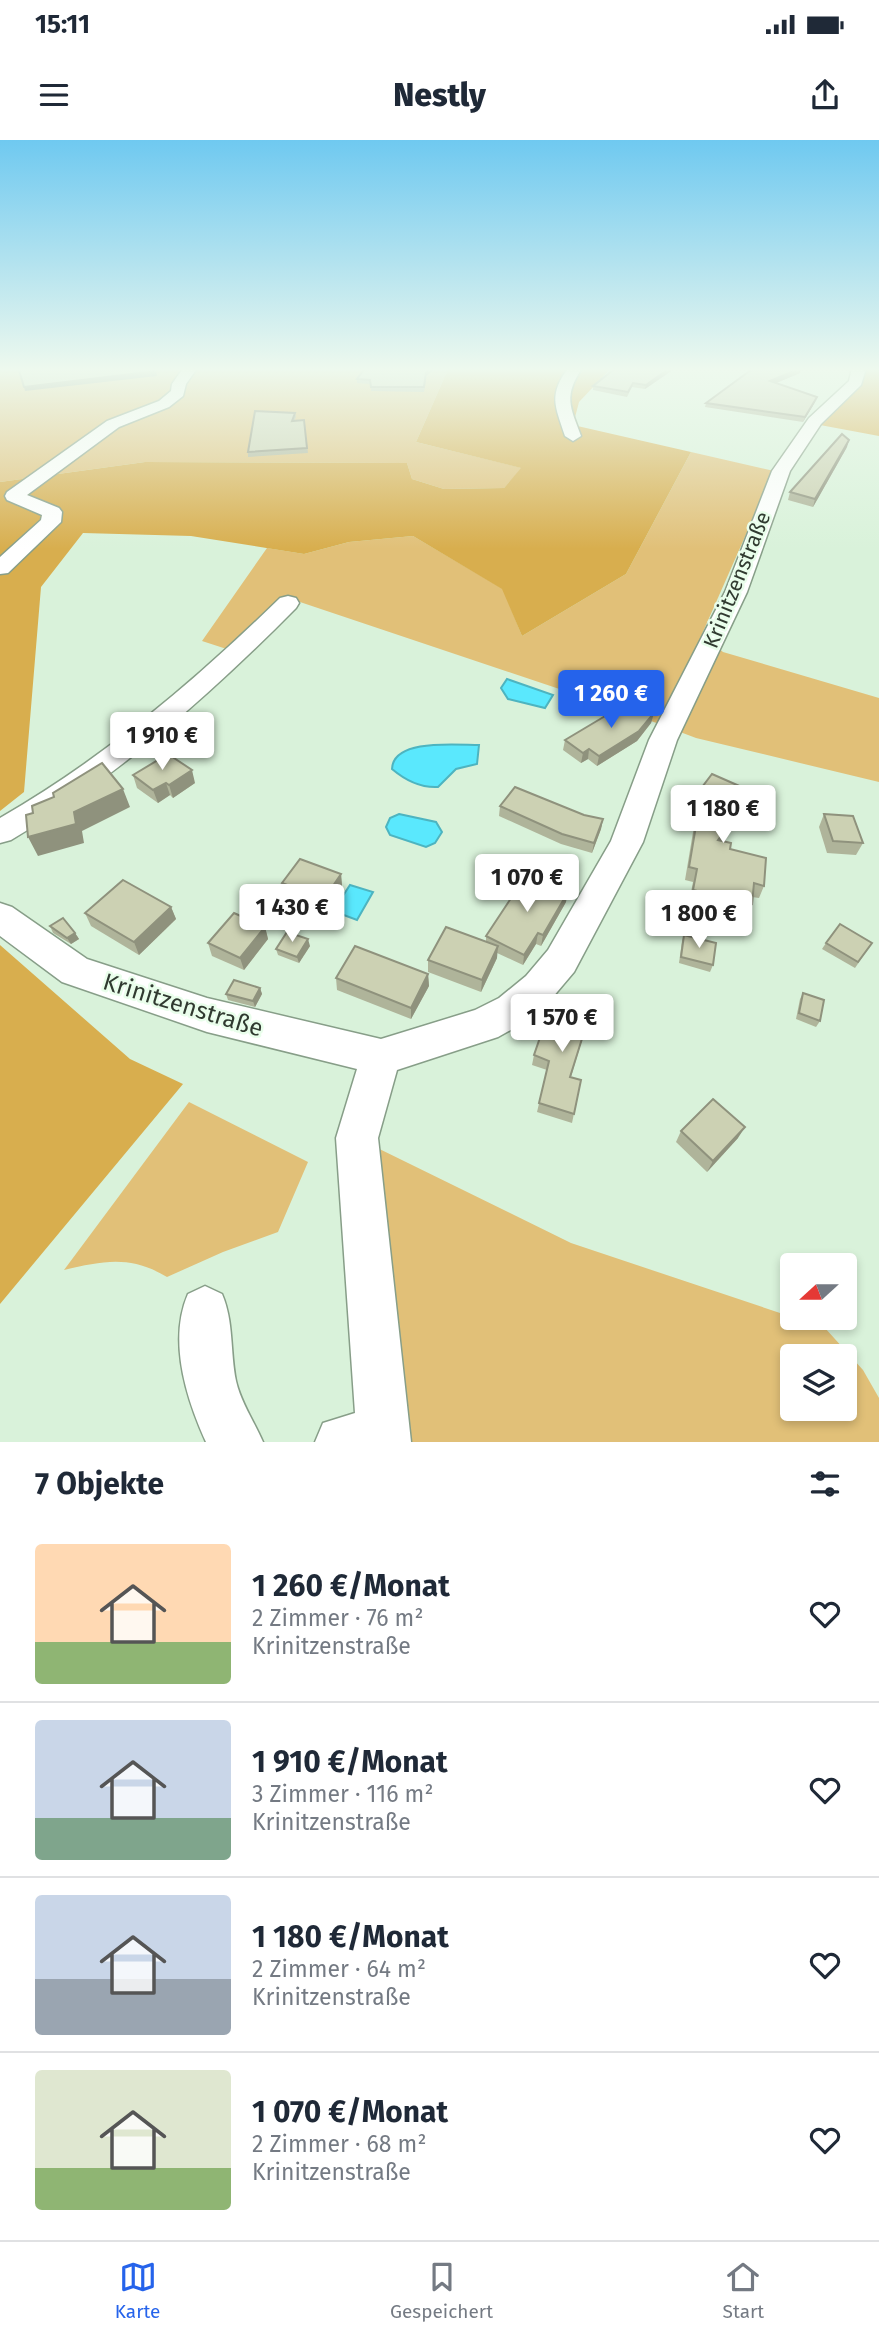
<!DOCTYPE html>
<html lang="de">
<meta charset="utf-8">
<style>
body{margin:0;font-family:"Fira Sans",sans-serif;background:#f6f6f7;color:#1f2937;height:100vh;display:flex;flex-direction:column;font-size:26px;white-space:nowrap}
*{box-sizing:border-box;margin:0}
p{font-size:23px;color:#747a83}
.icon{flex:none;width:38px;height:38px;fill:none;stroke:currentColor;stroke-width:2;stroke-linecap:round;stroke-linejoin:round}
.map{position:relative;height:1302px;overflow:hidden}
.details{display:flex;flex-direction:column;background:#fff;flex:1}
.details>*{flex:none}
.needle{width:46px;rotate:249deg}
.tools{position:absolute;left:780px;top:1113px;display:grid;gap:14px}
.tools a{display:grid;place-items:center;width:77px;height:77px;border-radius:7px;background:#fff;box-shadow:0 4px 10px #0003;font-size:35px}
.price{position:absolute;translate:-50% -60px;padding:0 16px;border-radius:7px;background:#fff;color:#222;font-size:23px;line-height:46px;filter:drop-shadow(0 2px 4px #0008)}
.price::after{content:'';position:absolute;left:50%;top:42px;width:21px;height:16px;margin-left:-10px;background:inherit;clip-path:polygon(0 0,100% 0,50% 100%)}
.price.active{background:#2563eb;color:#fff}
ul{padding:0;list-style:none}
li{display:flex;align-items:center;gap:21px;height:175px;padding:0 35px}
li+li{border-top:2px solid #e0e1e3}
li span{display:grid;place-items:center;flex:none;width:196px;height:140px;border-radius:7px;color:#555}
li>.icon{margin-inline-start:auto}
span .icon{width:84px;height:84px;fill:#fffc;stroke-width:1}
li b{font-size:30px}
h2{display:flex;justify-content:space-between;align-items:center;height:84px;padding:0 35px;font-size:30px}
.status{display:flex;justify-content:space-between;align-items:center;height:49px;padding:0 35px;background:#fff;direction:ltr}
.status svg{height:19px;fill:currentColor}
header{display:flex;justify-content:space-between;align-items:center;height:91px;padding:0 35px;background:#fff;font-size:32px;font-weight:800}
.tabs{display:flex;justify-content:space-around;align-items:center;height:98px;border-top:2px solid #e0e1e3;background:#fff;font-size:19px;color:#747a83}
.tabs a{display:grid;justify-items:center;gap:4px}
.tabs .active{color:#2563eb}
.map>svg:first-child{display:block}
.green{fill:#e1c078;fill-rule:evenodd}
.forest{fill:#d8ae4e}
.water{fill:#5ae8fd;stroke:#4db4c0;stroke-width:2}
.lines{fill:none;stroke-linecap:round;stroke-linejoin:round}
.minor-casing{stroke:#879e88;stroke-width:3}
.minor{fill:#fff;fill-rule:evenodd}
.wall{fill:#afb49a}
.shaded-wall{fill:#8f927d}
.building{fill:#ccd1b3;stroke:#8f927d;stroke-width:2}
.labels{text-anchor:middle;stroke-width:5;stroke-linejoin:round;paint-order:stroke}
.street-label{font-size:21px;fill:#303a30;stroke:#e9feeb}
.near-street-label{font-size:24px;fill:#303a30;stroke:#e9feeb}
</style>
<div class="status"><b>15:11</b><svg viewBox="0 0 49 12"><path d="M0 12V9h3v3zM5 12V6h3v6zM10 12V3h3v9zM15 12V0h3v12zM26 1h20v11H26zM47 4h2v5h-2z"/></svg></div>
<header><svg class="icon" aria-label="menu" viewBox="0 0 24 24"><path d="M4 6h16M4 12h16M4 18h16"/></svg>Nestly<svg class="icon" aria-label="share" viewBox="0 0 24 24"><path d="M12 15V3M7 8l5-5 5 5M5 13v7h14v-7"/></svg></header>
<div class="map">
<svg width="879" height="1302" viewBox="0 0 879 1302">
<rect width="100%" height="100%" fill="#d9f2da"/>
<!-- green -->
<g class="green">
<path d="M0,227H449L416,302L522,328L504,348L444,349L412,339L407,323L145,322L0,342Z"/>
<path d="M691,312L774,331L702,494L723,512L879,558V642L696,598L622,570L297,461L242,514L202,501L267,408L304,414L349,402L413,396L503,449L522,496L626,434Z"/>
<path d="M189,962L308,1022L278,1092L223,1112L167,1137C130,1115 104,1121 64,1130Z"/>
<path d="M357,998L571,1103L825,1188L863,1230L879,1258V1302H384ZM793,1216H845V1269H793Z"/>
</g>
<!-- forest -->
<g class="forest">
<path d="M449,227H612L579,262L573,285L691,312L626,434L522,496L502,449L413,396L349,402L304,414L191,396L83,393L41,447L24,652L0,671V342L145,322L407,323L412,339L444,349L504,348L521,328L416,302Z"/>
<path d="M860,227H879V296L820,285C833,270 860,250 863,233Z"/>
<path d="M0,805L130,919L183,944L0,1164Z"/>
</g>
<!-- water -->
<g class="water">
<path d="M507,539L553,555L545,568L508,559L501,548Z"/>
<path d="M479,605L477,624L456,629L438,647C421,648 405,640 392,629C393,598 457,605 479,605Z"/>
<path d="M399,674L436,682L442,692L435,703L426,707L390,695L386,687L390,678Z"/>
<path d="M350,745L373,752L357,780L333,771Z"/>
</g>
<g class="lines">
<defs>
<g id="minor">
<path d="M184,227H198L186,244L183,256L169,267L119,287L27,355L59,368L62,372L61,382L8,433L0,434V417L41,380L42,375L7,360L5,356L7,352L107,281L159,261L171,251L172,244Z"/>
<path d="M569,227H583C563,256 570,266 581,296L573,301L565,296C555,265 548,255 569,227Z"/>
<path d="M848,227H862L865,232L861,245L821,284L790,331L747,452L677,600L643,702L574,832L552,858L525,882L498,897L397,930L378,998L411,1302H315L323,1283L355,1273L336,998L357,929L207,892L62,842L0,796V763L12,767L87,819L207,858L381,899L475,870L499,858L526,836L548,810L611,701L649,600L725,452L772,331L809,278L849,241L851,232Z"/>
<path d="M288,456L296,458L299,463L296,468C209,556 118,636 11,700L0,703V678C104,618 194,542 280,458Z"/>
<path d="M205,1146L222,1154C234,1182 230,1212 236,1241C241,1263 254,1281 263,1302H206C186,1258 168,1200 188,1154Z"/>
</g>
</defs>
<!-- minor casing -->
<use href="#minor" class="minor-casing"/>
<!-- minor -->
<use href="#minor" class="minor"/>
</g>
<!-- wall -->
<g class="wall">
<path d="M256,227H272L267,229Z"/>
<path d="M366,227H437L426,236L424,252L371,251V244L357,243V239Z"/>
<path d="M617,227H677L645,249L632,247L627,257L593,250V246Z"/>
<path d="M801,228L800,233L776,243L815,262L803,282L705,267L706,263Z"/>
<path d="M295,273L296,277L294,281L304,280L308,313L248,317V312Z"/>
<path d="M847,307L813,367L788,360L790,352Z"/>
<path d="M654,573L651,583L637,601L597,626L588,619L581,623L563,610L565,600Z"/>
<path d="M133,635L195,643L173,658L170,655L158,663L137,648Z"/>
<path d="M693,659L748,664L722,701L764,746L759,758L752,757V764L746,777L689,762L693,742L685,740L696,674L689,671Z"/>
<path d="M500,666L584,675L603,679L601,689L592,713L561,704L499,676Z"/>
<path d="M824,674L863,703L856,715L827,713L819,687Z"/>
<path d="M341,734L342,746L326,771L285,756L282,743Z"/>
<path d="M566,762L541,806L536,804L523,825L497,813V818L481,852L428,832V820L486,802V796Z"/>
<path d="M171,767L176,779L139,815L91,786L85,773Z"/>
<path d="M50,786L75,793L79,799L71,804L53,793Z"/>
<path d="M265,787L268,799L244,830L212,816L208,803Z"/>
<path d="M684,795L713,825L710,832L679,823L682,801Z"/>
<path d="M826,803H872L855,828L822,809Z"/>
<path d="M310,806L299,823L278,815L276,809Z"/>
<path d="M428,834L429,846L411,879L337,850L336,838Z"/>
<path d="M260,848L262,854L255,867L228,860L226,854Z"/>
<path d="M803,853L820,881L816,887L796,879L800,859Z"/>
<path d="M591,870L571,937L581,940L572,983L537,972L547,930L532,925L534,915Z"/>
<path d="M681,991L738,998L707,1032L676,1002Z"/>
</g>
<!-- shaded-wall -->
<g class="shaded-wall">
<path d="M432,227H437L426,236L424,252L426,232Z"/>
<path d="M671,227H677L645,249L646,245Z"/>
<path d="M801,228L800,233L769,246L770,241Z"/>
<path d="M156,231L157,236L25,251L24,247Z"/>
<path d="M817,257L815,262L803,282L805,277Z"/>
<path d="M849,300L847,307L813,367L815,359Z"/>
<path d="M654,573L651,583L637,601L597,626L599,616Z"/>
<path d="M589,609L588,619L581,623L583,613Z"/>
<path d="M192,630L195,643L173,658L169,645Z"/>
<path d="M166,643L170,655L158,663L153,650Z"/>
<path d="M123,649L130,667L82,691L84,703L38,716L28,697L74,672Z"/>
<path d="M753,652L748,664L714,713L718,700Z"/>
<path d="M603,679L601,689L592,713L594,703Z"/>
<path d="M341,734L342,746L326,771L324,759Z"/>
<path d="M568,752L566,762L541,806L543,795Z"/>
<path d="M171,767L176,779L139,815L134,802Z"/>
<path d="M265,787L268,799L244,830L240,818Z"/>
<path d="M75,793L79,799L71,804L67,798Z"/>
<path d="M538,793L536,804L523,825L524,815Z"/>
<path d="M308,799L310,806L299,823L297,817Z"/>
<path d="M498,806L497,818L481,852L482,840Z"/>
<path d="M428,834L429,846L411,879V868Z"/>
<path d="M260,848L262,854L255,867L253,861Z"/>
<path d="M745,987L738,998L707,1032L713,1021Z"/>
</g>
<!-- building -->
<g class="building">
<path d="M18,227H145L156,231L24,247Z"/>
<path d="M366,227H432L426,232L424,247H371L370,240L357,239Z"/>
<path d="M617,227H671L646,245L633,243L628,252L593,246Z"/>
<path d="M755,227H795L801,228L770,241L817,257L805,277L706,263Z"/>
<path d="M255,271L295,273L292,281L304,280L307,308L248,312Z"/>
<path d="M842,294L849,300L815,359L790,352Z"/>
<path d="M627,563L654,573L639,591L599,616L589,609L583,613L565,600Z"/>
<path d="M168,614L192,630L169,645L166,643L153,650L133,635Z"/>
<path d="M102,623L123,649L74,672L76,684L28,697L26,675L33,673L32,666L54,657L53,653Z"/>
<path d="M712,634L753,652L718,700L731,703L730,709L766,718L764,746L754,743L752,764L693,750L697,729L689,727L700,662L693,659Z"/>
<path d="M515,647L584,675L603,679L594,703L562,694L500,666Z"/>
<path d="M824,674L853,676L863,703L833,701Z"/>
<path d="M300,719L341,734L324,759L282,743Z"/>
<path d="M527,734L568,752L543,795L538,793L524,815L486,796Z"/>
<path d="M123,740L171,767L134,802L85,773Z"/>
<path d="M234,773L265,787L240,818L208,803Z"/>
<path d="M63,778L75,793L67,798L50,786Z"/>
<path d="M840,784L872,803L858,822L826,803Z"/>
<path d="M446,787L498,806L482,840L428,820Z"/>
<path d="M287,792L308,799L297,817L276,809Z"/>
<path d="M684,795L716,803L713,825L681,817Z"/>
<path d="M355,806L428,834L411,868L336,838Z"/>
<path d="M234,840L260,848L253,861L226,854Z"/>
<path d="M803,853L824,860L820,881L799,873Z"/>
<path d="M554,857L591,870L570,937L581,940L574,974L539,963L549,921L534,915Z"/>
<path d="M713,959L745,987L713,1021L681,991Z"/>
</g>
<!-- sky -->
<linearGradient id="sky" x2="0" y2="1"><stop stop-color="#6fc9f0"/><stop offset="0.56" stop-color="#eef9ee"/><stop offset="1" stop-color="#eef9ee" stop-opacity="0"/></linearGradient>
<rect width="879" height="409" fill="url(#sky)"/>
<g class="labels">
<!-- street labels -->
<g class="street-label">
<text transform="translate(737 440) rotate(-68)" y="7">Krinitzenstraße</text>
</g>
<!-- near-street labels -->
<g class="near-street-label">
<text transform="translate(183 865) rotate(17)" y="8">Krinitzenstraße</text>
</g>
</g>
</svg>
<div class="tools">
<a><svg class="needle" viewBox="-14 -14 28 28"><path d="M0-13l5 13h-10z" fill="#e53935"/><path d="M0 13l5-13h-10z" fill="#747a83"/></svg></a>
<a><svg class="icon" aria-label="layers" viewBox="0 0 24 24"><path d="M12 4l9 5-9 5-9-5zM3 14l9 5 9-5"/></svg></a>
</div>
<b class="price active" style="left:611px;top:590px">1 260 €</b>
<b class="price" style="left:162px;top:632px">1 910 €</b>
<b class="price" style="left:723px;top:705px">1 180 €</b>
<b class="price" style="left:527px;top:774px">1 070 €</b>
<b class="price" style="left:292px;top:804px">1 430 €</b>
<b class="price" style="left:699px;top:810px">1 800 €</b>
<b class="price" style="left:562px;top:914px">1 570 €</b>
</div>
<section class="details">
<h2>7 Objekte<svg class="icon" aria-label="filters" viewBox="0 0 24 24"><path d="M4 7h16M4 17h16"/><circle cx="9" cy="7" r="2"/><circle cx="15" cy="17" r="2"/></svg></h2>
<ul>
<li><span style="background:linear-gradient(#ffd9b3 70%,#8fb573 0)"><svg class="icon" aria-label="home" viewBox="0 0 24 24"><path d="M3 11l9-7 9 7M6 9v11h12V9"/></svg></span><div><b>1 260 €/Monat</b><p>2 Zimmer · 76 m²</p><p>Krinitzenstraße</p></div><svg class="icon" aria-label="heart" viewBox="0 0 24 24"><path d="M12 20l-8-8c-3-5 5-10 8-4 3-6 11-1 8 4z"/></svg></li>
<li><span style="background:linear-gradient(#c9d6e8 70%,#7fa58c 0)"><svg class="icon" aria-label="home" viewBox="0 0 24 24"><path d="M3 11l9-7 9 7M6 9v11h12V9"/></svg></span><div><b>1 910 €/Monat</b><p>3 Zimmer · 116 m²</p><p>Krinitzenstraße</p></div><svg class="icon" aria-label="heart" viewBox="0 0 24 24"><path d="M12 20l-8-8c-3-5 5-10 8-4 3-6 11-1 8 4z"/></svg></li>
<li><span style="background:linear-gradient(#c9d6e8 60%,#9aa5b1 0)"><svg class="icon" aria-label="home" viewBox="0 0 24 24"><path d="M3 11l9-7 9 7M6 9v11h12V9"/></svg></span><div><b>1 180 €/Monat</b><p>2 Zimmer · 64 m²</p><p>Krinitzenstraße</p></div><svg class="icon" aria-label="heart" viewBox="0 0 24 24"><path d="M12 20l-8-8c-3-5 5-10 8-4 3-6 11-1 8 4z"/></svg></li>
<li><span style="background:linear-gradient(#dfe7d0 70%,#8fb573 0)"><svg class="icon" aria-label="home" viewBox="0 0 24 24"><path d="M3 11l9-7 9 7M6 9v11h12V9"/></svg></span><div><b>1 070 €/Monat</b><p>2 Zimmer · 68 m²</p><p>Krinitzenstraße</p></div><svg class="icon" aria-label="heart" viewBox="0 0 24 24"><path d="M12 20l-8-8c-3-5 5-10 8-4 3-6 11-1 8 4z"/></svg></li>
</ul>
</section>
<nav class="tabs">
<a class="active"><svg class="icon" aria-label="map" viewBox="0 0 24 24"><path d="M3 6l6-2 6 2 6-2v14l-6 2-6-2-6 2zM9 4v14M15 6v14"/></svg>Karte</a>
<a><svg class="icon" aria-label="saved" viewBox="0 0 24 24"><path d="M7 4h10v16l-5-4-5 4z"/></svg>Gespeichert</a>
<a><svg class="icon" aria-label="home" viewBox="0 0 24 24"><path d="M3 11l9-7 9 7M6 9v11h12V9"/></svg>Start</a>
</nav>
